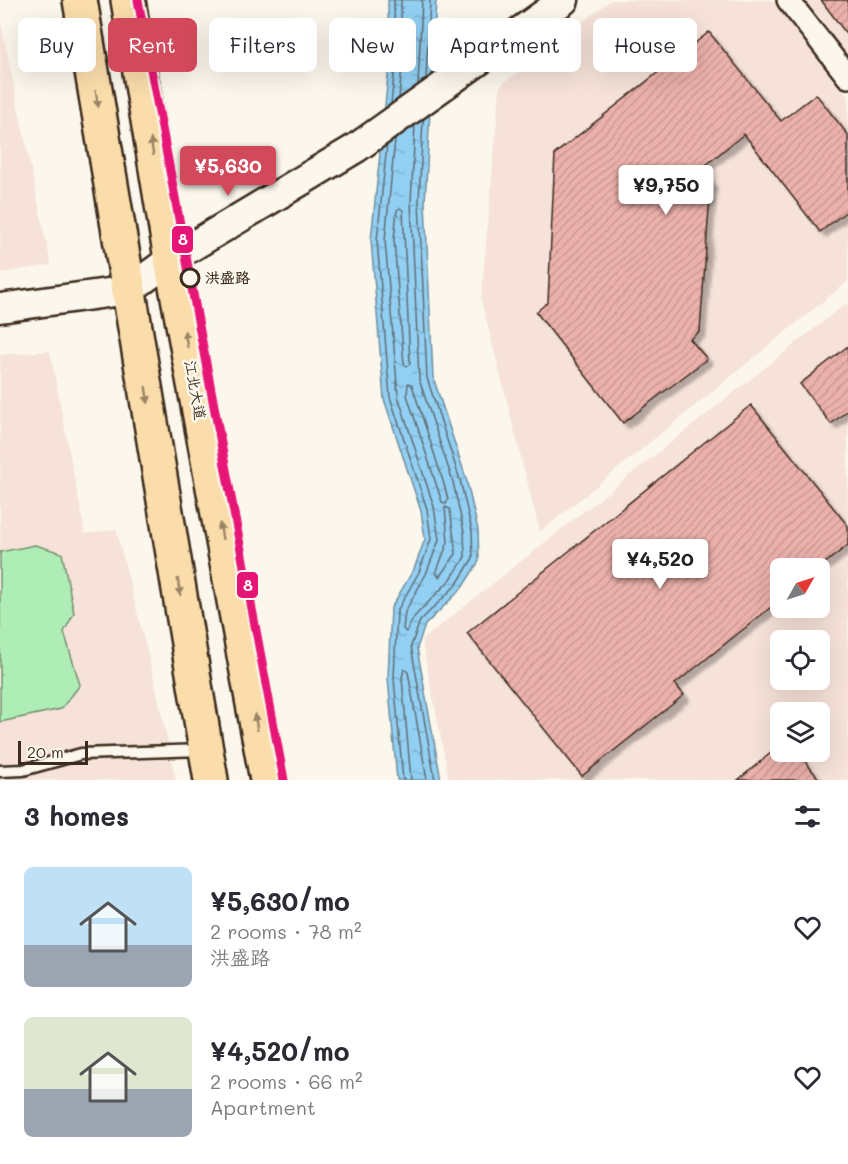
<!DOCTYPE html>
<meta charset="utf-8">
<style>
body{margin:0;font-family:Mali,"LXGW WenKai TC",sans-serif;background:#f2f2f3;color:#2b2b33;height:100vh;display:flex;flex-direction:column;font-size:22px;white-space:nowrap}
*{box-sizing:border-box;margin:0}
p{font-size:20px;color:#7c7c81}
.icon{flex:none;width:33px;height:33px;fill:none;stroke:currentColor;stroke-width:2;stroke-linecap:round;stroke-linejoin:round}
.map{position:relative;height:780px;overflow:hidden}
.details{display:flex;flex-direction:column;background:#fff;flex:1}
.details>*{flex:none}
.banner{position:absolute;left:18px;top:18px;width:813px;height:54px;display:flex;gap:12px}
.needle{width:39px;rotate:51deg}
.buttons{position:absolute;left:770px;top:558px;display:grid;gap:12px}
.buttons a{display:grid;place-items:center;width:60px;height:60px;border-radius:9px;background:#fff;box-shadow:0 6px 24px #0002;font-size:30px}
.scale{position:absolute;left:18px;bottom:15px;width:70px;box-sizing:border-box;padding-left:6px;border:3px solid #3b2a1e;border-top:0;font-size:16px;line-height:21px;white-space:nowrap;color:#3b2a1e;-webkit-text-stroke:4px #fbf7ec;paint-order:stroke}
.price{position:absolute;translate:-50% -51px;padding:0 14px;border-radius:6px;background:#fff;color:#222;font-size:20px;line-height:39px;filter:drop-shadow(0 2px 3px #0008)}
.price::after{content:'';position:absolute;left:50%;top:36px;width:18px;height:14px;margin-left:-9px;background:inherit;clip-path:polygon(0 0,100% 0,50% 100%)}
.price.active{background:#d1495b;color:#fff}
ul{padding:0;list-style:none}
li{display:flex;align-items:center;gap:18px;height:150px;padding:0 24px}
li span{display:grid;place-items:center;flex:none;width:168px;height:120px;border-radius:9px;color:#555}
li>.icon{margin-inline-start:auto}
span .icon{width:72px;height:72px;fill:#fffc;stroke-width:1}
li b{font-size:26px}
h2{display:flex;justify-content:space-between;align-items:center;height:72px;padding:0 24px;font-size:26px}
.chip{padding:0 21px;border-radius:9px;background:#fff;box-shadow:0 6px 24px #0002;font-size:21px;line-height:54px}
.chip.active{background:#d1495b;color:#fff}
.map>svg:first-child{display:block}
.built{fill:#f6e2d9;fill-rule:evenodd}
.grass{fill:#aeeeb6;stroke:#748c6a;stroke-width:1.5}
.water{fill:url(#water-ripples);stroke:#6f8e9e;stroke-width:1.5}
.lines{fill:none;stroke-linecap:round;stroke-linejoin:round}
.shore{stroke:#5e6c73;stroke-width:1.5}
.building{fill:url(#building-hatch);stroke:#3b2a1e;stroke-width:1.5;filter:url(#shadow)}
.lane-casing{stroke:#3b2a1e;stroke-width:15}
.street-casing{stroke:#3b2a1e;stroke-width:26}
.secondary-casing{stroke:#3b2a1e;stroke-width:33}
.primary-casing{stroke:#3b2a1e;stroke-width:38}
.lane{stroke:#fbf7ec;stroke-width:10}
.street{stroke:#fbf7ec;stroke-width:21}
.secondary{stroke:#fbf7ec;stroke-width:28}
.primary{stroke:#faddab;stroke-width:33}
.metro-1-casing{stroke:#fbf7ec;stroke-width:14}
.metro-1{stroke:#e61477;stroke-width:9}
.oneway{fill:#9a8464}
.stop-dot{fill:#fbf7ec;stroke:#3b2a1e;stroke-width:3}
.labels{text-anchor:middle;stroke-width:5;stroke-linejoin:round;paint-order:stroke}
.stop-label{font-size:15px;font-weight:bold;fill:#3b2a1e;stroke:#fbf7ec;text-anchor:start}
.street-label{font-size:15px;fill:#3b2a1e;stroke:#fbf7ec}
.line-badge{stroke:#fbf7ec;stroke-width:2}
.badge-label{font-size:16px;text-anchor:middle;font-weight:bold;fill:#fff}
</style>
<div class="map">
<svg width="848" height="780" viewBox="0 0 848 780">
<defs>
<pattern id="water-ripples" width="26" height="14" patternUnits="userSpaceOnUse" patternTransform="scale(1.5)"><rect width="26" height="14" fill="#92d0f3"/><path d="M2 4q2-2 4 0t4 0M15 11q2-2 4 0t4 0" fill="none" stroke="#7fb3d0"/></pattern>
<pattern id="building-hatch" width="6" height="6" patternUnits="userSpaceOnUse" patternTransform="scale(1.5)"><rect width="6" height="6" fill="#ecb1ac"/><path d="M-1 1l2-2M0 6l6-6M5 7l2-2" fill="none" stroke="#cb9894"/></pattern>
<filter id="shadow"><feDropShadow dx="5.5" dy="5.5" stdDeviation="1.5" flood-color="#0004"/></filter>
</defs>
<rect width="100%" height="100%" fill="#fbf7ec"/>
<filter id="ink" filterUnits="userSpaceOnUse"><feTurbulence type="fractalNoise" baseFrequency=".0167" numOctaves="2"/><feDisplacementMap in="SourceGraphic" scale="12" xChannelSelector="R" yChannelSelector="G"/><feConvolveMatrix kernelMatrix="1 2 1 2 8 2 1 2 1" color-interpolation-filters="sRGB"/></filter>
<g filter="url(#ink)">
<!-- built -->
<g class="built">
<path d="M611,0H772L848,96V281L540,532L481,299L500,86Z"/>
<path d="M802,0H848V59Z"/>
<path d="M0,19L51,265L0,273Z"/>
<path d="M848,302V780H449L422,640ZM780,568H819V608H780ZM780,640H819V680H780ZM780,712H819V752H780Z"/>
<path d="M50,351L85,534L116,529L153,675L176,780H0V355Z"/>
</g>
<!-- grass -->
<path class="grass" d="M35,545L62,553L74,613L64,632L80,685L61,709L0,722V552Z"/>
<!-- water -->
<path class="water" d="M388,0H436L425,202L433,377L466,478L478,530L479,561L462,588L425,625L417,648L441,780H397L388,678L391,608L414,569L425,539L421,511L384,399L371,240L389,67Z"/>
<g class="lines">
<!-- shore -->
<g class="shore">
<path d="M426,79L430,0"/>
<path d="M418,85L422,0"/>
<path d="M399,98L402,67L401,0"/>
<path d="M391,104L395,67L394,0"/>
<path d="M423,119L419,202L427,378L460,480L472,531L473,558L457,584L420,621L411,646L435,780"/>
<path d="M395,140L385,240L398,396L434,507L439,540L426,574L405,612L403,629L406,632L415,616L451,579L465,557L464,532L453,482L419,379L411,202L415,125"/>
<path d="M387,145L377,240L390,397L427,509L431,539L419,572L397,611L394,678L403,780"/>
<path d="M400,208L403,210L410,364L407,366L404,364L394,240L397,210Z"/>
<path d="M408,383L412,385L444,484L448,500L446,504L442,502L407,395Z"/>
<path d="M445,507L450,509L456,554L439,577L436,573L448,542Z"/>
<path d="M411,780L402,678L404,669L408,672L427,780"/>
</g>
</g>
<!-- building -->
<g class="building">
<path d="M821,0H848V36Z"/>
<path d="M709,32L781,121L816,94L848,135V210L820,232L744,134L701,169L711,182L700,331L690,339L707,359L623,423L536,312L548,302L555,154Z"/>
<path d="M848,346V410L831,424L800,384Z"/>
<path d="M751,405L848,526V545L819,568H780V600L675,684L684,695L582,776L467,633Z"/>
<path d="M772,752H797L820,780H738Z"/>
</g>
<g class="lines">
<defs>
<path id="lane" d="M0,771L23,770L81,754L203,750"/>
<path id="street" d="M788,0L848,77"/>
<path id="secondary" d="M0,308L129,290L171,259L356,148L564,0"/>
<g id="primary">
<path d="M80,0L211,780"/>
<path d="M128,0L171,259L267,780"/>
</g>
</defs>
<!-- lane casing -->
<use href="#lane" class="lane-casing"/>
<!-- street casing -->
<use href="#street" class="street-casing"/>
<!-- secondary casing -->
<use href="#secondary" class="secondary-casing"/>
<!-- primary casing -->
<use href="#primary" class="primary-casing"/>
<!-- lane -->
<use href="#lane" class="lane"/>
<!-- street -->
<use href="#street" class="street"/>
<!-- secondary -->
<use href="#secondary" class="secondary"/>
<!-- primary -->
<use href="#primary" class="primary"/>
<defs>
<path id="metro-1" d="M138,0L284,780"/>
</defs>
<!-- metro-1 casing -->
<use href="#metro-1" class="metro-1-casing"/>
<!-- metro-1 -->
<use href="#metro-1" class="metro-1"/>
</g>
<!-- one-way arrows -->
<defs><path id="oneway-solid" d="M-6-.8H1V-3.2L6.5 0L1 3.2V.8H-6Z" transform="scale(1.5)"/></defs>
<g class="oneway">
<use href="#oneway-solid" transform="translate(97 99) rotate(80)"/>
<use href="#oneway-solid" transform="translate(152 147) rotate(-99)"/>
<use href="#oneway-solid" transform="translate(186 339) rotate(-100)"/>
<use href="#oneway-solid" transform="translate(147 395) rotate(81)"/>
<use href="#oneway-solid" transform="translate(221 531) rotate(-100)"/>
<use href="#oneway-solid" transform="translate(179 587) rotate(81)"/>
<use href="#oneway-solid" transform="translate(256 722) rotate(-100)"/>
</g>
</g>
<!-- markers -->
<circle class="stop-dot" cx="190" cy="278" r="9"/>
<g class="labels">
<!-- stop labels -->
<g class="stop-label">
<text x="205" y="283">洪盛路</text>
</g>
<!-- street labels -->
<g class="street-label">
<text transform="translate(195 390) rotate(80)" y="5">江北大道</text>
</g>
</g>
<g class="line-badge">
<rect x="171" y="225" width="23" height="29" rx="6" fill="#e61477"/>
<rect x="236" y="571" width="23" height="28" rx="6" fill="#e61477"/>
</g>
<g class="badge-label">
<text x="183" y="245">8</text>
<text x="248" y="591">8</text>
</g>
</svg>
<div class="buttons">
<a><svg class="needle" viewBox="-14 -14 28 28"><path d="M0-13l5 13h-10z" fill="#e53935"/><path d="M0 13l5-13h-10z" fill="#7c7c81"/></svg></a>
<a><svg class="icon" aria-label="locate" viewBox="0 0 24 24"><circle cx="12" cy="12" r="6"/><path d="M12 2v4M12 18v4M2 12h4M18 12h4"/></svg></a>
<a><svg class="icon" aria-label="layers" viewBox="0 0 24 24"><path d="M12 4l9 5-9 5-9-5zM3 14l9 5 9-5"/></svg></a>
</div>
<div class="scale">20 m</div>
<b class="price active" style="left:228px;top:197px">¥5,630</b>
<b class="price" style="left:666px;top:216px">¥9,750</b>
<b class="price" style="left:660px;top:590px">¥4,520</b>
<div class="banner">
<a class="chip">Buy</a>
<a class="chip active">Rent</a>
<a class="chip">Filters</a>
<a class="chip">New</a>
<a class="chip">Apartment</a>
<a class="chip">House</a>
</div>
</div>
<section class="details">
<h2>3 homes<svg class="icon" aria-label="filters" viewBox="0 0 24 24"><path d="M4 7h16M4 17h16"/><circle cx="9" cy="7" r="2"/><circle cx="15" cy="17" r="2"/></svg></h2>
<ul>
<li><span style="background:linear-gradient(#bfe0f5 65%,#9aa5b1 0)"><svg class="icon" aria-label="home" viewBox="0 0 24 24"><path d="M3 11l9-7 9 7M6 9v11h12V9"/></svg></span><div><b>¥5,630/mo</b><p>2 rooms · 78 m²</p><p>洪盛路</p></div><svg class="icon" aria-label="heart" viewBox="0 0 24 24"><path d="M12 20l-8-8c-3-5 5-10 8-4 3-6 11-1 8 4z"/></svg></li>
<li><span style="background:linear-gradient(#dfe7d0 60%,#9aa5b1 0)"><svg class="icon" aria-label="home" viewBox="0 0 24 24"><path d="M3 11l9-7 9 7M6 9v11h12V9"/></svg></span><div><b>¥4,520/mo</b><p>2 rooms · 66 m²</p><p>Apartment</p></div><svg class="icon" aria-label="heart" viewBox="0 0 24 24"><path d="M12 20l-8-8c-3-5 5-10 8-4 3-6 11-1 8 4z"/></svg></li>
</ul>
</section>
